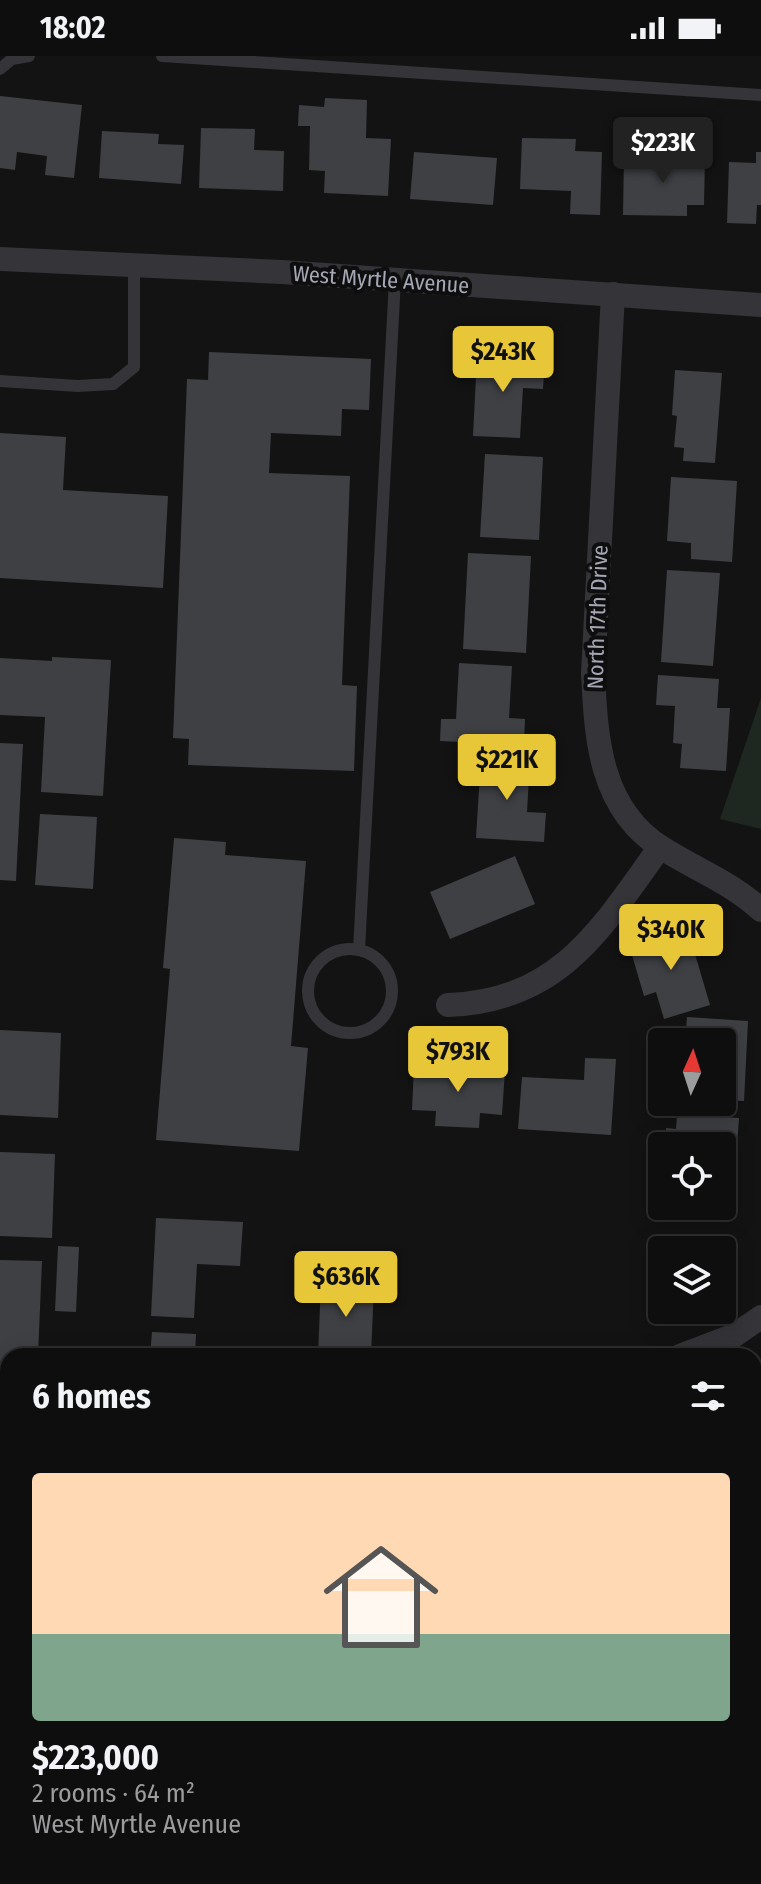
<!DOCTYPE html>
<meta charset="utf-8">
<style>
body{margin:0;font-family:"Fira Sans Condensed",sans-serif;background:#1c1c1d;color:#f1f3f6;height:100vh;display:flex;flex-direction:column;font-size:30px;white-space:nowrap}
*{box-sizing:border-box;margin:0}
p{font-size:26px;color:#9b9c9e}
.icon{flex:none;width:44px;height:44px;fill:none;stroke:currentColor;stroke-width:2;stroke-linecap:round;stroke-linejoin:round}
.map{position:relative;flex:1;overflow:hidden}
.drawer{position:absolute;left:0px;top:1292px;width:762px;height:536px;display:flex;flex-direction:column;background:#0e0e0f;border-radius:24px 24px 0 0;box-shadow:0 4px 20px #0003,0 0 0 2px #2e2e2f}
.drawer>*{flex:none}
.needle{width:52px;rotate:3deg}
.buttons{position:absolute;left:648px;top:972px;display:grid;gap:16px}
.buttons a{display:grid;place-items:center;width:88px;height:88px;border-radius:8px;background:#0e0e0f;box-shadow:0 4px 20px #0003,0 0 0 2px #2e2e2f;font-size:40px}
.price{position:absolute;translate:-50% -68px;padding:0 18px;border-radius:8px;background:#e7c638;color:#111;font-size:26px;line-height:52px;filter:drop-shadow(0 2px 4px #0008)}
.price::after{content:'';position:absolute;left:50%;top:48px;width:24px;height:18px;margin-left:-12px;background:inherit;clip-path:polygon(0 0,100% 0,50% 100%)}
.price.selected{background:#222;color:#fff}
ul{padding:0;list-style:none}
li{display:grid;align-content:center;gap:16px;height:424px;padding:0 32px}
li+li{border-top:2px solid #2e2e2f}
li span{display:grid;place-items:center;height:248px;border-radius:8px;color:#555}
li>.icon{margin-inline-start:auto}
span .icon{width:144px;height:144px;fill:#fffc;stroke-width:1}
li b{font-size:34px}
h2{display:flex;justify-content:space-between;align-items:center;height:96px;padding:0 32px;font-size:34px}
.status{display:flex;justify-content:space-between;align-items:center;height:56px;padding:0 40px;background:#0e0e0f;direction:ltr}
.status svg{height:22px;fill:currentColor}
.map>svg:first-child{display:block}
.built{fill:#1f1f21}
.green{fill:#1f2721}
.building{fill:#3f4044}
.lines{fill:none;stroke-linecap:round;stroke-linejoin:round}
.lane{stroke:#343439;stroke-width:12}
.street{stroke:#343439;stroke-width:24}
.labels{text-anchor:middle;stroke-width:8;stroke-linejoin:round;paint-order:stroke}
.street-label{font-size:22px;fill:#a5a7b4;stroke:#0e0e0f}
</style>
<div class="status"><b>18:02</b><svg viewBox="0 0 49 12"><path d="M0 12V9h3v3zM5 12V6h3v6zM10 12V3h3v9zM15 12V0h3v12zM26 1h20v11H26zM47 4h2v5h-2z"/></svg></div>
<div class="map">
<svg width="761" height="1828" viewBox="0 0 761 1828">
<rect width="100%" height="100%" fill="#131314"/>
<!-- built -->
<path class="built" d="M0,1711L8,1712V1820H12V1828H0Z"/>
<!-- green -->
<path class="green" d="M761,642V773L720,763Z"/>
<!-- building -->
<g class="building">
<path d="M0,40L82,49L74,122L45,119L47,100L17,96L15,114L0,112Z"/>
<path d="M325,42L367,44L366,82L391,83L388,140L324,137L325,115L309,114L310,70H298L299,49L324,51Z"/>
<path d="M201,72L255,73L254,94L284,95L283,135L199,132Z"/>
<path d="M102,75L159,78L158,88L184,89L181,128L99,122Z"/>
<path d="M522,82L576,83L575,95L602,96L600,159L570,158L571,135L520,133Z"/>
<path d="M414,96L497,102L493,149L410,143Z"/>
<path d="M756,96H761V149H757L756,168L727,167L729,106L756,107Z"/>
<path d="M624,99L705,101L704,149H687V160L623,159Z"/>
<path d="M209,296L371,303L369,354L342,353L341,380L271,377L269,417L350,420L342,629L357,630L354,715L188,709L189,683L173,682L187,323L208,324Z"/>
<path d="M477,301L545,304L543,333L523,332L520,382L473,380Z"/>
<path d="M675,314L722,317L715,407L683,405L684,392L674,391L677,360L672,359Z"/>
<path d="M0,377L66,381L63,434L168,440L163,532L0,522Z"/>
<path d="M485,398L543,401L539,484L480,481Z"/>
<path d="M671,421L737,425L732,506L691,503V487L667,485Z"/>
<path d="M468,497L531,500L526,597L463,593Z"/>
<path d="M667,514L720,517L713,610L661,606Z"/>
<path d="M52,601L111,604L103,740L41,736L45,661L0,659V602L52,605Z"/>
<path d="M459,607L512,610L509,662L525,663L524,689L440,685L441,663H456Z"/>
<path d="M658,619L719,623L717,652H730L726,715L680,712L682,688L673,687L675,650L656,649Z"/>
<path d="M0,687L23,688L16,825L0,824Z"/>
<path d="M481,701L530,704L527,756L546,757L544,786L476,782Z"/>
<path d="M40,758L97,761L93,833L35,829Z"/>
<path d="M174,782L226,786L225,799L306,805L291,990L308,992L299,1095L156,1084L170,913L163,912Z"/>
<path d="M515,800L535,848L450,883L430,836Z"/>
<path d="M687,871L710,949L664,963L656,936L644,940L629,889Z"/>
<path d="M687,961L748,965L744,1045L722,1044V986H685Z"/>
<path d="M0,974L61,977L58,1062L0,1059Z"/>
<path d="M585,1002L616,1003L611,1079L518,1073L522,1021L584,1024Z"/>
<path d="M414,1010L505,1014L502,1059L480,1057L479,1072L435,1070L436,1055L412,1054Z"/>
<path d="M677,1059L739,1062L737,1090H665L666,1072L676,1073Z"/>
<path d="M0,1096L55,1098L52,1182L0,1180Z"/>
<path d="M156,1162L243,1166L240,1210L197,1208L194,1262L151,1260Z"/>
<path d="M58,1190L79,1191L76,1256L55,1255Z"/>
<path d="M0,1204L42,1205L38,1300H8V1379H0Z"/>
<path d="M321,1226L374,1228L371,1300H318Z"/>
<path d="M152,1276L196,1278L195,1300H150Z"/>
<path d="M754,1359H761V1408L754,1407Z"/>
<path d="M0,1403L8,1404V1485H0Z"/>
<path d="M0,1494L8,1495V1516L0,1515Z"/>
<path d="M0,1549L8,1550V1579H0Z"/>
<path d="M754,1601H761V1655L756,1722H754Z"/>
<rect x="34" y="1820" width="56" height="8"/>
<rect x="128" y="1820" width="68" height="8"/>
<rect x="328" y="1820" width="143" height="8"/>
<path d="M673,1820H750L749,1828H673Z"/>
</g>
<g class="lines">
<!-- lane -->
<g class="lane">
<path d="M162,0L761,39"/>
<path d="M0,13L12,3L29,0"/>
<path d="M0,325L78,330L113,328L134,311V209"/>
<circle cx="350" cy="935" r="42"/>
<path d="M359,894L395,224"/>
</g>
<!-- street -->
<g class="street">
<path d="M0,203L282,216L761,249"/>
<path d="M613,238L593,617C596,683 600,753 662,792C695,813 732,827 761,854"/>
<path d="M448,949C560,945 601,873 660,791"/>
<path d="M680,1300L735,1279L761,1261"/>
<path d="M541,1828V1820"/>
</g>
</g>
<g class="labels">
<!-- street labels -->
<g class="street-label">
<text transform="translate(381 223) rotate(4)" y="8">West Myrtle Avenue</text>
<text transform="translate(597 561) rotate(-88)" y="8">North 17th Drive</text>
</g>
</g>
</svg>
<div class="buttons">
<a><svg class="needle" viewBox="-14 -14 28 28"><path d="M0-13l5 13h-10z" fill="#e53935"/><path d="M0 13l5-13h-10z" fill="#9b9c9e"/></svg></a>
<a><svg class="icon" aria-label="locate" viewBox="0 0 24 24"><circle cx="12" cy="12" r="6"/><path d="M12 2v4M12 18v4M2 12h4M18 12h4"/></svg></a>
<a><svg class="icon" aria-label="layers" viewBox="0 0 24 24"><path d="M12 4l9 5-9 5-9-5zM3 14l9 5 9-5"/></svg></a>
</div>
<b class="price selected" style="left:663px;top:129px">$223K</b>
<b class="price" style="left:503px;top:338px">$243K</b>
<b class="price" style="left:507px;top:746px">$221K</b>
<b class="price" style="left:671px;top:916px">$340K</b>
<b class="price" style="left:458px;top:1038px">$793K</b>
<b class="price" style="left:346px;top:1263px">$636K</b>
<section class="drawer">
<h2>6 homes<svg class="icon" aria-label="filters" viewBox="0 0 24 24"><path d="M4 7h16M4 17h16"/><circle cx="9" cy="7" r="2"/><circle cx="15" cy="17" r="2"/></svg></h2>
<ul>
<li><span style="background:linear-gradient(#ffd9b3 65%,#7fa58c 0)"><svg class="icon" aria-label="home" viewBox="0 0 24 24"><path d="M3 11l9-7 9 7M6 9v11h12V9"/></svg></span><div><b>$223,000</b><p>2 rooms · 64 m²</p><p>West Myrtle Avenue</p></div></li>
</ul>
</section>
</div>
